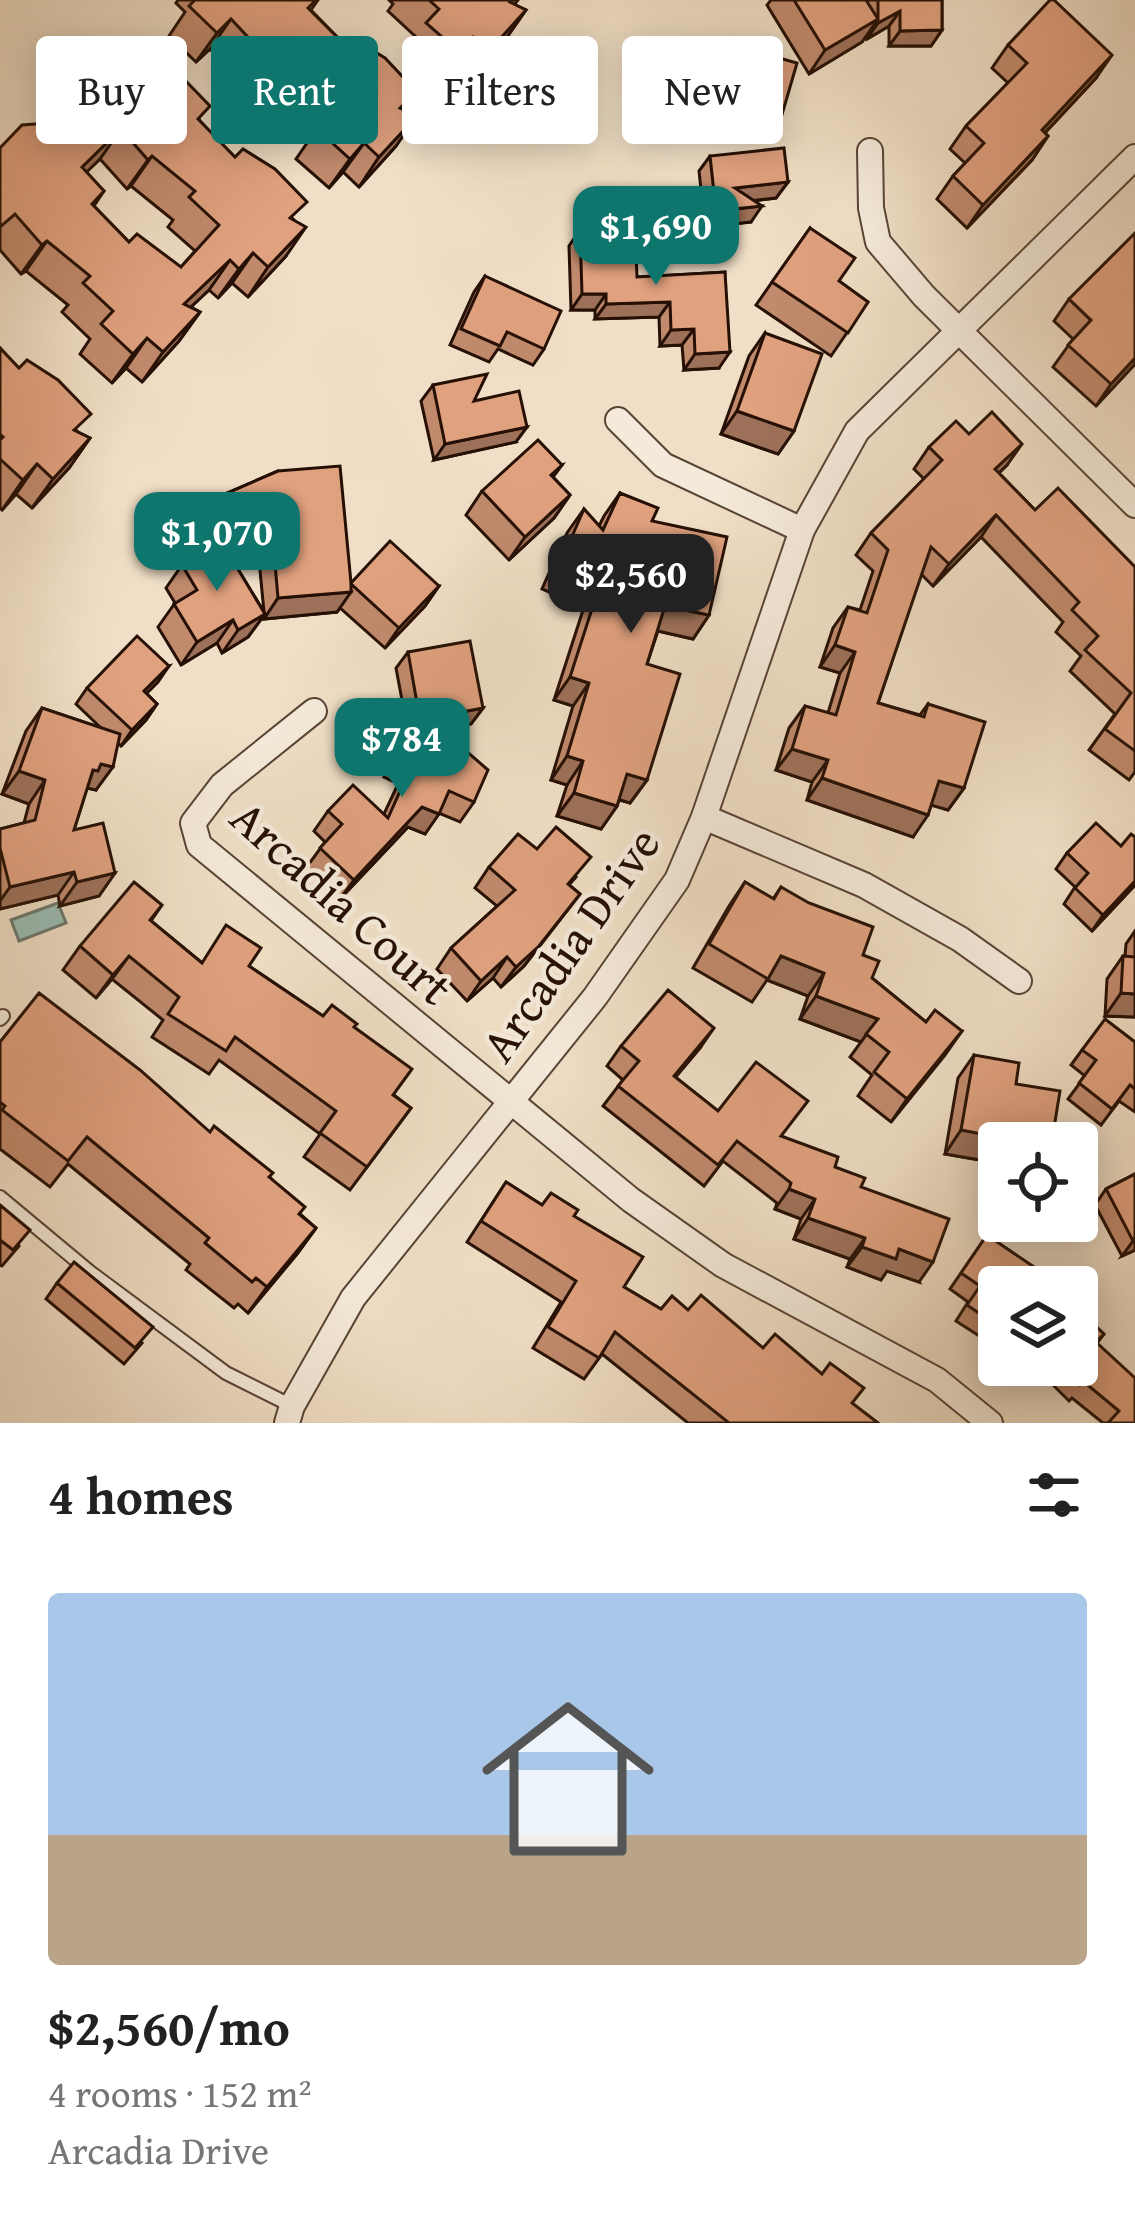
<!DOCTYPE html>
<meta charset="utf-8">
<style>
body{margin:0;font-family:"Gentium Book Plus",serif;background:#f6f6f6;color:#222;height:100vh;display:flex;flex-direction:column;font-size:45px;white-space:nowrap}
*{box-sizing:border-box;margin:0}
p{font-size:39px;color:#767676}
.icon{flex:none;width:66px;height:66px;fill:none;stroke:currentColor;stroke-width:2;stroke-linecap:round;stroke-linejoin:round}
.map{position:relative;height:1423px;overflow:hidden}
.panel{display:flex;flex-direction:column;background:#fff;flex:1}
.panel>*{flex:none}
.hud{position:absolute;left:36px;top:36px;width:1065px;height:108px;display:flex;gap:24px}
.tools{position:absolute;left:978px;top:1122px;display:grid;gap:24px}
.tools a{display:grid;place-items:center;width:120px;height:120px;border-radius:12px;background:#fff;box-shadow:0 6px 30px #0003;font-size:60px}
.price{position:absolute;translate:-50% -102px;padding:0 27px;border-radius:24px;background:#0f766e;color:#fff;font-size:39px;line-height:78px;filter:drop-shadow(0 3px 6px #0008)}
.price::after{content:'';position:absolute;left:50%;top:72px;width:36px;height:27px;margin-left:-18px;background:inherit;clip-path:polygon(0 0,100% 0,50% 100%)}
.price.on{background:#222;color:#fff}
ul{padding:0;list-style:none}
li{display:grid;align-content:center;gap:24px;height:636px;padding:0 48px}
li span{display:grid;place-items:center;height:372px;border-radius:12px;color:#555}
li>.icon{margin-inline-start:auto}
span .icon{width:216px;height:216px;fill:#fffc;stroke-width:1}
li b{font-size:51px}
h2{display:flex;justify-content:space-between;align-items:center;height:144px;padding:0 48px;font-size:51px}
.chip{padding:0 42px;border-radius:12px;background:#fff;box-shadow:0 6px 30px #0003;font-size:42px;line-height:108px}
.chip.on{background:#0f766e;color:#fff}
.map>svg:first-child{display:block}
.water{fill:#9abdb5;stroke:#6c786f;stroke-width:3}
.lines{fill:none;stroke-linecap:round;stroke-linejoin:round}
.lane-casing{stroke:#584435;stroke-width:16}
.street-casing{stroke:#584435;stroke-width:28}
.lane{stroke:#f5eada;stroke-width:12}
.street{stroke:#f5eada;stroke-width:24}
.wall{fill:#c18a6d;stroke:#261005;stroke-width:3;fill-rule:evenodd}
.shaded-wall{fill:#9d7159;stroke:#261005;stroke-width:3}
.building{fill:#e0a17f;stroke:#261005;stroke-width:3;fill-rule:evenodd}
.labels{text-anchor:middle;stroke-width:9;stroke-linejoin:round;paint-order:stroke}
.street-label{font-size:48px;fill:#261005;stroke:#f5eada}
</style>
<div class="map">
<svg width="1135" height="1423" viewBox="0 0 1135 1423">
<rect width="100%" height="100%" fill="#f0dfc6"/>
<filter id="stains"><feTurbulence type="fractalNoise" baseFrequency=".00167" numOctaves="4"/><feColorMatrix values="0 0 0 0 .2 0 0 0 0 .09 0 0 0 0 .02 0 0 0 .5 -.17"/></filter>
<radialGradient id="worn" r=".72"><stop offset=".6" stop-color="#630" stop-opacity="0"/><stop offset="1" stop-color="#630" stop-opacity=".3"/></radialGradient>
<!-- water -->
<path class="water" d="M58,903L66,923L19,941L11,920Z"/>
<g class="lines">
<defs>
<g id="lane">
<path d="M0,1019L3,1016"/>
<path d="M0,1197L90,1272L226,1373L292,1406"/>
</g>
<g id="street">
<path d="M870,151L871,208L878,242L924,296L1135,505"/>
<path d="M618,420L663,465L802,530"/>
<path d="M314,711L222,785L193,823L199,845L631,1200L723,1265L937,1380L990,1423"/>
<path d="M704,817L864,885L960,939L1019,981"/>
<path d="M287,1423L292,1406L353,1298L595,997L677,880L704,817L802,530L857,431L1135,157"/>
</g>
</defs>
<!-- lane casing -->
<use href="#lane" class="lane-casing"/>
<!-- street casing -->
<use href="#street" class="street-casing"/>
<!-- lane -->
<use href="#lane" class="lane"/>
<!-- street -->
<use href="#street" class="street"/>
</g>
<!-- wall -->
<g class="wall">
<path d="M178,0H318L311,10L346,46L417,92L404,110L396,146L359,187L343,172L329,188L296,159L307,143L279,117L284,109L242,76L238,79L210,49L196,62L169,36L185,12L176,3Z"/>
<path d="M389,0H518L514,5L526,10L505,40L468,81L452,67L438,82L405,53L416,37L388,11L393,4Z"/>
<path d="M771,0H942V30L931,46H889V26L867,39V35L862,42L809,74L767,5Z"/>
<path d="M1008,45L1096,78L1045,133L1048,136L1032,160L967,228L937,199L953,176L965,163L950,149L966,126L1008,83L992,68Z"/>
<path d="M725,51L752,59L758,52L779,125L768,141L698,120L714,67Z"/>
<path d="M180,75L200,121L294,220L286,256L248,297L232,283L218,298L209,290L191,307L200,312L179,341L142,382L126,368L112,383L80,354L90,339L62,312L68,305L26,271L21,274L0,250V148L60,136L73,122L65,114L86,84ZM100,159L127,189L131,186L173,220L168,227L195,251L181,267L129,242L94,206L104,191L86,172Z"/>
<path d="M710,156L788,182L776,198L753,201L751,222L705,227L699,171Z"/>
<path d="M810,228L839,281L868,302L831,356L756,305Z"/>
<path d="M580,230L637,277L725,272L719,368L684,370L682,345L660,346L659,317L595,319V310H571L569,246Z"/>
<path d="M485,276L544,349L533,365L498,349L489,362L450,345L474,292Z"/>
<path d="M1069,299L1135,364L1096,406L1053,367L1073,339L1054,321Z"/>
<path d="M765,333L794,431L778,454L721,434L749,356Z"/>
<path d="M0,348L78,432L90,438L69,468L32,508L16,494L2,510L0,508Z"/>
<path d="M433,385L474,401L516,442L434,460L421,401Z"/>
<path d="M969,434L1007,465L999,473L1035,510L1135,567V772L1129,780L1089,750L1115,714L1070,671L1081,656L1056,632L1063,622L981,537L933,586L921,574L878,703L920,715L928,704L964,788L948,810L932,805L913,837L807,800L812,782L776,770L789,728L805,706L828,713L840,673L820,667L833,628L848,607L860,610L873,571L856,555L871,533L924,479L914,469L929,447Z"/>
<path d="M562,465L553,477L570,495L554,518L509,560L466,515L482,491Z"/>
<path d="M278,471L351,583L439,586L425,606L385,648L340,608L337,612L264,619V615L248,637L222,653L217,643L181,665L158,627L175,603L166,588L182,565L226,550L211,514L225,494ZM257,539L264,612L227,551Z"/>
<path d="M620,493L652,521L709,615L693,639L658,631L647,664V780L630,803L619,800L617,806L601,829L557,816L567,785L551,780L573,706L554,700L584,607L542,589L567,533L584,509L599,526L604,516Z"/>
<path d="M408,652L483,708L471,724L425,733L474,802L460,822L439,813L425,834L408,827L340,899L306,868L325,842L314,831L328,811L384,814L398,784L384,777L397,747L408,732L396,668Z"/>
<path d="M169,666L146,693L157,704L146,720L121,746L118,743L96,790L87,788L74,830L115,873L99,896L60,906L58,895L0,909V829L24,823L29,804L2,794L26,731L42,708L101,728L76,704L87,688Z"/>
<path d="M537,849L576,877L569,885L580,894L524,966L501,987L493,978L467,1001L437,969L451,948L497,906L475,888L489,867Z"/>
<path d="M1067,853L1135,885L1092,931L1064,904L1075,887L1056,869Z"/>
<path d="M745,882L773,899L781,887L863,955L872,978L926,1022L962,1031L891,1122L858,1096L872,1075L850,1057L861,1042L800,1019L808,996L767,980L752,1002L693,968L729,906Z"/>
<path d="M162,905L151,921L201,962L249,966L323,1016L354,1027L394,1095L411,1108L350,1190L304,1157L320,1134L219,1060L209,1074L152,1037L163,1020L112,979L96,998L63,970L80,946Z"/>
<path d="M1135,931V1017L1105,1016L1107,979L1123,956H1125L1126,944Z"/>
<path d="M0,1042L210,1132L270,1177L300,1214L316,1228L297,1254L248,1313L238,1304L234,1308L186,1270L190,1264L68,1164L50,1187L0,1149Z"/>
<path d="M1135,1042V1112L1119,1101L1101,1125L1068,1099L1085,1076L1071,1065L1082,1050Z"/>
<path d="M621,1046L700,1048L675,1077L718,1111L782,1137L835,1167L861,1187L919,1282L887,1271L881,1280L847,1267L850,1259L794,1239L801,1219L775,1209L777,1203L723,1161L704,1186L603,1106L623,1080L607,1066Z"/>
<path d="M974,1055L1016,1084L1053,1134L1047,1143H999L986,1161L945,1154L958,1078Z"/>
<path d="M1135,1174V1250L1122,1256L1095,1205L1106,1189Z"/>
<path d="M506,1182L542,1205L574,1216L624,1287L661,1309L688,1310L763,1348L853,1404L878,1423H688L602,1354L584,1379L533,1348L561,1302L467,1242Z"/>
<path d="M0,1205L19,1246L2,1266L0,1265Z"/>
<path d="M987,1235L999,1318L984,1339L956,1321L968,1302L950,1289Z"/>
<path d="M57,1283L142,1343L124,1364L46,1299Z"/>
<path d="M1104,1334L1097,1343L1135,1423H1103L1072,1398L1069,1401L1039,1371L1031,1379L1016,1365H1077Z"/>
</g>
<!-- shaded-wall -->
<g class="shaded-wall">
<path d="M526,10L505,40L468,81L489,51Z"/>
<path d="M900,11L889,26L867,39L878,23Z"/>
<path d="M231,19L210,49L196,62L217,33Z"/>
<path d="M878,19L862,42L809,74L825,50Z"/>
<path d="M942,30L931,46H889L900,31Z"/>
<path d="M473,37L452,67L438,82L459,52Z"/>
<path d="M263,46L242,76L238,79L259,49Z"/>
<path d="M1112,55L1096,78L1026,153L1042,130Z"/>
<path d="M709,104L779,125L768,141L698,120Z"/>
<path d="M417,116L396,146L359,187L379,157Z"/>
<path d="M121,129L100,159L61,197L82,167Z"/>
<path d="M1048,136L1032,160L967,228L983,205Z"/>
<path d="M364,143L343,172L329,188L350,159Z"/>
<path d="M152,156L131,186L127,189L148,160Z"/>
<path d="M788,182L776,198L724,204L735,188Z"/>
<path d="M762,206L751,222L705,227L716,211Z"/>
<path d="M306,227L286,256L248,297L268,267Z"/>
<path d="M47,241L26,271L21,274L42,245Z"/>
<path d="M253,253L232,283L218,298L239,269Z"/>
<path d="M230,260L209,290L163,333L184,304Z"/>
<path d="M582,294H606L595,310H571Z"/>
<path d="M670,302L659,317L595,319L606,304Z"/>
<path d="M200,312L179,341L142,382L163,352Z"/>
<path d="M694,329L682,345L660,346L671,330Z"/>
<path d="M147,338L126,368L112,383L133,354Z"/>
<path d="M730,352L719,368L684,370L695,354Z"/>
<path d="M1135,358V364L1096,406L1111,384Z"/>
<path d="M737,411L794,431L778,454L721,434Z"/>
<path d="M527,427L516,442L434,460L445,444Z"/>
<path d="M90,438L69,468L32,508L53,479Z"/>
<path d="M1022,444L1007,465L980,491L995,469Z"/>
<path d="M37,464L16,494L2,510L23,480Z"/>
<path d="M570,495L554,518L509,560L525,537Z"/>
<path d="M996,515L981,537L933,586L949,564Z"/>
<path d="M271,518L257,539L227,552L241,531Z"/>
<path d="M439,586L425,606L385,648L399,628Z"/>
<path d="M351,592L337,612L264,619L278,598Z"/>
<path d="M665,606L709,615L693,639L649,629Z"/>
<path d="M265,614L248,637L222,653L238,630Z"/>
<path d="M233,620L217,643L181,665L197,642Z"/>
<path d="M835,645L855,652L840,673L820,667Z"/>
<path d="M169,666L158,682L133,707L144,691Z"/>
<path d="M570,677L589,683L573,706L554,700Z"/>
<path d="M157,704L146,720L121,746L132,730Z"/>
<path d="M483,708L471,724L409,736L420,720Z"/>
<path d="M792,749L828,760L812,782L776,770Z"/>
<path d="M567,756L583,761L567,785L551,780Z"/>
<path d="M101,764L113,767L96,790L87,788L93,770Z"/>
<path d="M19,771L45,780L29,804L2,794Z"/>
<path d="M627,774L647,780L630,803L611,797Z"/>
<path d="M822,778L928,815L913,837L807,800Z"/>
<path d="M939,781L964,788L948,810L924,803Z"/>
<path d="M574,793L617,806L601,829L557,816Z"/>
<path d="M422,807L439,814L425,834L408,827L340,899L354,880Z"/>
<path d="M74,872L58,895L0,909V901L10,887Z"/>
<path d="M115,873L99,896L60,906L77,882Z"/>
<path d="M1135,881V885L1092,931L1103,915Z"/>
<path d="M580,894L524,966L501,987L516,967Z"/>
<path d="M129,956L112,979L96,998L113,975Z"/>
<path d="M781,956L824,973L808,996L767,980Z"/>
<path d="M507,957L493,978L467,1001L481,981Z"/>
<path d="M1121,993L1135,994V1017L1105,1016Z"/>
<path d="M816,996L878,1019L861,1042L800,1019Z"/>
<path d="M714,1028L700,1048L659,1097L674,1076Z"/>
<path d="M962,1031L945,1055L891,1122L907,1099Z"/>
<path d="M1004,1126L1053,1134L1047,1143H999V1151L993,1150L986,1161L945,1154L961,1130Z"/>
<path d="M789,1189L815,1199L801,1219L775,1209Z"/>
<path d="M808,1218L865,1238L850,1259L794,1239Z"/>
<path d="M316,1228L297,1254L248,1313L267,1287Z"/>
<path d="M1135,1239V1250L1122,1256L1133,1241Z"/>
<path d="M862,1247L899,1249L933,1262L919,1282L887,1271L881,1280L847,1267Z"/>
</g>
<!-- building -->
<g class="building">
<path d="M195,0H316L308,8L346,46L354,39L385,58L417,92L400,108L417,116L379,157L364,143L350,159L317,129L330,115L300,87L306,81L263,46L259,49L231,19L217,33L189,6Z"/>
<path d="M429,0H512L510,2L526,10L489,51L473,37L459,52L426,23L439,9Z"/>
<path d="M794,0H866L878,19L825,50Z"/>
<path d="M878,0H942V30L900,31V11L878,23Z"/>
<path d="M1050,0H1054L1112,55L1042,130L1048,136L983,205L953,176L984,143L966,126L1027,63L1008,45Z"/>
<path d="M154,38L184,69L179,74L210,106L198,119L235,157L243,149L275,169L307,202L290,218L306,227L268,267L253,253L239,269L230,260L184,304L200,312L163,352L147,338L133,354L101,324L113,311L83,283L90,276L47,241L42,245L15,214L0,227V148L22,125L48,123L60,136L98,96L86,84L116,52L128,40ZM121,129L148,160L152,156L195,191L189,197L219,225L181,267L137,234L129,242L92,204L104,191L82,167Z"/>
<path d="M725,51L755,60L758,52L797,63L779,125L709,104Z"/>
<path d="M784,148L788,182L735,188L762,206L716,211L710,156Z"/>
<path d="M635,228L637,277L725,272L730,352L695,354L694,329L671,330L670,302L606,304V294H582L580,230Z"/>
<path d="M810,228L855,258L839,281L868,302L848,333L772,282Z"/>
<path d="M1135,233V358L1111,384L1068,345L1091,320L1069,299Z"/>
<path d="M485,276L561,311L544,349L507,332L500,346L461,329Z"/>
<path d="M765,333L822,354L794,431L737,411Z"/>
<path d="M0,348L19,368L27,360L58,380L91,414L74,430L90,438L53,479L37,464L23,480L0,459V440L3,437L0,434Z"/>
<path d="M487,374L474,401L519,391L527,427L445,444L433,385Z"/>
<path d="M992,412L1022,444L995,469L1035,510L1058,488L1135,567V751L1105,729L1131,693L1085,650L1098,636L1072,610L1079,602L996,515L949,564L931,547L878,703L924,717L928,704L985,722L964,788L939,781L928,815L822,778L828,760L792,749L805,706L836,715L855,652L835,645L848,607L867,613L888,550L871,533L942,460L929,447L956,421L969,434Z"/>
<path d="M538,440L562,465L551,475L570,495L525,537L482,491Z"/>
<path d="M340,466L351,583L390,541L439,586L399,628L351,584V592L278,598L271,518L241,531L225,494L278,471Z"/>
<path d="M620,493L658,508L652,521L727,537L709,615L665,606L647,664L680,674L647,780L627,774L617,806L574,793L583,761L567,756L589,683L570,677L600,584L559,566L584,509L603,530Z"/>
<path d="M221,541L265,614L238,630L233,620L197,642L174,604L197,590L182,565Z"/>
<path d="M137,636L169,666L144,691L157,704L132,730L87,688Z"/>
<path d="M470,641L483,708L420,720L408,652Z"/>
<path d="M42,708L120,734L113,767L101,764L98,771L93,770L74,830L103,823L115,873L77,882L74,872L10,887L0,848V829L35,820L45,780L19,771Z"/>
<path d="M411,727L464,749L488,770L474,802L449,791L439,814L422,807L354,880L320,848L342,824L328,811L353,785L388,818L412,764L398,758Z"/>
<path d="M1096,823L1121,846L1131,834L1135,837V881L1103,915L1075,888L1088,873L1067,853Z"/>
<path d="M556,827L591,857L568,884L580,894L539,946L516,967L507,957L481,981L451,948L515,890L489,867L518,834L537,849Z"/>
<path d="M134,882L162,905L150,920L202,963L226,925L261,948L249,966L323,1016L332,1005L357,1024L354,1027L412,1069L393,1095L411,1108L367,1167L320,1133L336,1111L235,1037L226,1051L168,1014L179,997L129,956L113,975L80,946Z"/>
<path d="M745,882L774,899L781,887L809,903L873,927L863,955L879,961L872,978L926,1022L935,1010L962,1031L907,1099L874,1072L889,1052L866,1034L878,1019L816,996L824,973L781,956L768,979L709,944Z"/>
<path d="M1123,956L1135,957V994L1121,993Z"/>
<path d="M668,990L714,1028L674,1076L718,1111L756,1062L808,1101L781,1136L838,1157L835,1167L865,1178L861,1187L949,1219L933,1262L899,1249L896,1259L862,1247L865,1238L808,1218L815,1199L789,1189L791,1183L737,1141L718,1165L618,1086L639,1061L621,1046Z"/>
<path d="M39,993L140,1070L210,1132L214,1126L273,1173L269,1177L305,1207L299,1214L316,1228L267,1287L256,1278L252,1282L205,1243L209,1238L87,1137L68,1161L2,1110L5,1106L0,1102V1042Z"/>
<path d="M1105,1019L1135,1042V1089L1130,1085L1112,1109L1079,1083L1096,1060L1082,1050Z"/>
<path d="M974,1055L1019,1063L1016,1084L1060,1091L1053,1134L1004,1126L1002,1138L961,1130Z"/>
<path d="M1135,1174V1239L1133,1241L1106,1189Z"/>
<path d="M506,1182L542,1205L551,1193L578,1210L574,1216L643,1257L624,1287L661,1309L672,1296L688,1310L701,1295L763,1348L775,1334L822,1374L830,1363L864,1388L852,1403L878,1423H729L615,1332L599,1358L548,1327L576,1281L481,1221Z"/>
<path d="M0,1205L30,1230L13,1250L0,1240Z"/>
<path d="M987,1235L1034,1267L1020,1287H999V1318L995,1324L967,1305L980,1286L961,1273Z"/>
<path d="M74,1262L153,1327L135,1348L57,1283Z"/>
<path d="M1077,1308L1104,1334L1096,1342L1135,1378V1423H1108L1119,1411L1084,1382L1080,1385L1060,1365H1077Z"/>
</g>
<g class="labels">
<!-- street labels -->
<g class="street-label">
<text transform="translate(342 902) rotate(42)" y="17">Arcadia Court</text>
<text transform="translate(570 944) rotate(-55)" y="17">Arcadia Drive</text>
</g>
</g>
<rect width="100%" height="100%" filter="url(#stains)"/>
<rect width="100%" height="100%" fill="url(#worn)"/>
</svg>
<div class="tools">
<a><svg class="icon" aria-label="locate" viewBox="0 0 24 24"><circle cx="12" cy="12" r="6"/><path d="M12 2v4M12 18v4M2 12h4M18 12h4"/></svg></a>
<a><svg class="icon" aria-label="layers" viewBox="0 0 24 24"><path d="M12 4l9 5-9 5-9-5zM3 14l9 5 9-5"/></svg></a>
</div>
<b class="price" style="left:656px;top:288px">$1,690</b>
<b class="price" style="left:217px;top:594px">$1,070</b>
<b class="price on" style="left:631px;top:636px">$2,560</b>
<b class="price" style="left:402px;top:800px">$784</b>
<div class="hud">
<a class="chip">Buy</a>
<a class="chip on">Rent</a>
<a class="chip">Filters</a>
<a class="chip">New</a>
</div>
</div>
<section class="panel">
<h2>4 homes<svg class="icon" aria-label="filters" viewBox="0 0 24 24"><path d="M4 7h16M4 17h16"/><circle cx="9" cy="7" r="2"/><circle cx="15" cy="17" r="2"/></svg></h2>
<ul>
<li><span style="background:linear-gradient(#a9c7e8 65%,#b9a48a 0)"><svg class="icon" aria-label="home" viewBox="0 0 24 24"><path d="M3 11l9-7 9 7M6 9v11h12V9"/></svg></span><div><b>$2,560/mo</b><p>4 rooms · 152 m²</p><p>Arcadia Drive</p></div></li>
</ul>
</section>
